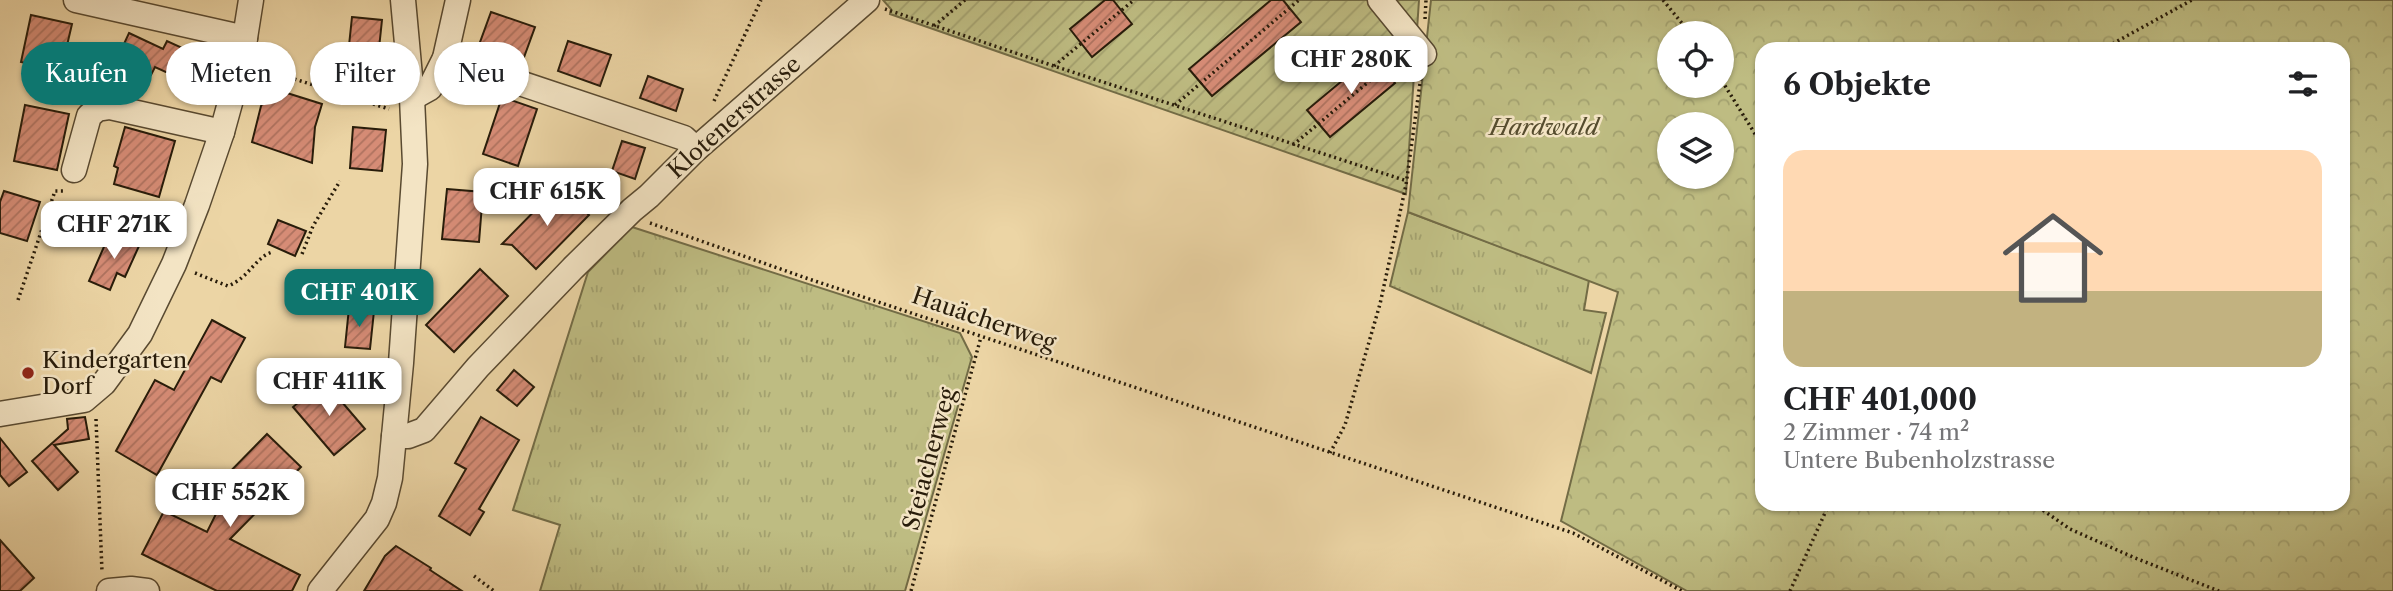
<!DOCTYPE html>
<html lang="de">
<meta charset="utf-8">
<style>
body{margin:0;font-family:"Libre Caslon Text",serif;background:#f6f6f6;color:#202124;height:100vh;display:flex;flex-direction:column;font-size:26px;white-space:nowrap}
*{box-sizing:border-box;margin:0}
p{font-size:23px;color:#757577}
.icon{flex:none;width:38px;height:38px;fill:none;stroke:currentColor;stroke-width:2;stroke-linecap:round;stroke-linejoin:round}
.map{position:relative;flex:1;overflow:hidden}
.sheet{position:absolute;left:1755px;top:42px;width:595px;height:469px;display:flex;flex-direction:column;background:#fff;border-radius:21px;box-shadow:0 2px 5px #0004}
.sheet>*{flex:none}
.hud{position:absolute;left:21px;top:42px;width:665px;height:63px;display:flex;gap:14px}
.buttons{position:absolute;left:1657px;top:21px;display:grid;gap:14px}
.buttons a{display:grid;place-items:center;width:77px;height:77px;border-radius:50%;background:#fff;box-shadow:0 2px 5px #0004;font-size:35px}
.price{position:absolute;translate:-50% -60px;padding:0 16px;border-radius:14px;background:#fff;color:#222;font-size:23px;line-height:46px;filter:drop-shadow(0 2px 4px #0008)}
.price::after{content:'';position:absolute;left:50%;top:42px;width:21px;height:16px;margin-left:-10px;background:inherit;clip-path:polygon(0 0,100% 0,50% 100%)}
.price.selected{background:#0f766e;color:#fff}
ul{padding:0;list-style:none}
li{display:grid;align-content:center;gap:14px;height:371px;padding:0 28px}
li span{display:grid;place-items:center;height:217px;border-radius:21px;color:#555}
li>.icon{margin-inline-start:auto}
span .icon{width:126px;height:126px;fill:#fffc;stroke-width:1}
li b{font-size:30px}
h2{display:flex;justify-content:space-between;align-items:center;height:84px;padding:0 28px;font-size:30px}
.chip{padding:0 24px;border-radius:32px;background:#fff;box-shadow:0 2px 5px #0004;font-size:24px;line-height:63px}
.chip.selected{background:#0f766e;color:#fff}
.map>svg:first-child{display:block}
.grass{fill:url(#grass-tufts);stroke:#736c46;stroke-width:2}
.forest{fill:url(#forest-crowns);stroke:#736c46;stroke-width:2;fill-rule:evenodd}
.garden{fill:url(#garden-furrows);stroke:#736c46;stroke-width:2}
.building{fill:url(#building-hatch);stroke:#281c0a;stroke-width:2}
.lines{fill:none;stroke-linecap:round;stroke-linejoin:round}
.minor-casing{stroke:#594a31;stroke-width:27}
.path{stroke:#281c0a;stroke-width:3.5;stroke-dasharray:2 3.5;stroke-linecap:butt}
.minor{stroke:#f3e4c4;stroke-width:24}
.poi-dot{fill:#8f2418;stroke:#f3e4c4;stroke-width:2.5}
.labels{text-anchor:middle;stroke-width:5;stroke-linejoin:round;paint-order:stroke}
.street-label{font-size:23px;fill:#281c0a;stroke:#f3e4c4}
.park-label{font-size:23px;font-style:italic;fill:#554c2e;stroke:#f3e4c4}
.poi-label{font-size:23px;fill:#281c0a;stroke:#f3e4c4;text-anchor:start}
</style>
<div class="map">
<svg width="2393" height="591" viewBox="0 0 2393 591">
<defs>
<pattern id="grass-tufts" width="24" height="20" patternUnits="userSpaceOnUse" patternTransform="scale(1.75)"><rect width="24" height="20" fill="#bebc82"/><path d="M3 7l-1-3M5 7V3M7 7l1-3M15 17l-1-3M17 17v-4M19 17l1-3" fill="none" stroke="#a3a16f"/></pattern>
<pattern id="forest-crowns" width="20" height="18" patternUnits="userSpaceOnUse" patternTransform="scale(1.75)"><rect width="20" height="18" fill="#bebc82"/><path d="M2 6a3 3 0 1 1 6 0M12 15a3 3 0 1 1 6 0" fill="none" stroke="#a3a16f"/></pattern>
<pattern id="garden-furrows" width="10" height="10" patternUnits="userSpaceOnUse" patternTransform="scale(1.75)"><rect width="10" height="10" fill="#bebc82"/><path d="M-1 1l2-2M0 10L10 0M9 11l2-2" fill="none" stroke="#a3a16f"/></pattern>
<pattern id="building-hatch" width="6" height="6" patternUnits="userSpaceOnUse" patternTransform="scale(1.75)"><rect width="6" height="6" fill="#d68c76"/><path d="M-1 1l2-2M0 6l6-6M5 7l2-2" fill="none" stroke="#ae725f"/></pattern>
</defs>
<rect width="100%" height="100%" fill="#ecd5a5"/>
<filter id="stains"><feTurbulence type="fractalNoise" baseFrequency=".00286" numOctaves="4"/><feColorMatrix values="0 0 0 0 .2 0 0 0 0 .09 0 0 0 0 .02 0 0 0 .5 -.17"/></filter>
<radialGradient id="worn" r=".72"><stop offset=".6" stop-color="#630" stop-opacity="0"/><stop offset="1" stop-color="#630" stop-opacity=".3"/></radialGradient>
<!-- grass -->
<g class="grass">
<path d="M1408,212L1589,280L1584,310L1606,313L1591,373L1390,286Z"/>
<path d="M632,227L960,333L972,357L905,591H540L560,525L513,510L588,272Z"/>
</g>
<!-- forest -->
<path class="forest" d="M1431,0H2393V591H1687L1561,521L1618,292L1408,212ZM1670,33H1722V86H1670ZM1762,49H2343V504H1762ZM1670,124H1722V177H1670Z"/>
<!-- garden -->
<path class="garden" d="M883,0H1419L1406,194L890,14L891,9Z"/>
<!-- building -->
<g class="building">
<path d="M1105,0H1113L1132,24L1092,57L1070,29Z"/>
<path d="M1271,0H1283L1301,22L1212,96L1189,69Z"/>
<path d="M491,12L535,27L523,60L479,45Z"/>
<path d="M31,15L72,24L61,71L21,62Z"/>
<path d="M352,17L382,20L378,58L348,55Z"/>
<path d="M129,33L163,49L167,41L202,57L190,83L155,67L151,75L117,59Z"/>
<path d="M568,41L611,55L600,86L558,71Z"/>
<path d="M1373,55L1395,83L1330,137L1307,110Z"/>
<path d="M648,76L683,89L676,111L640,98Z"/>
<path d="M271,88L322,104L315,127L312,163L252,142L261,106Z"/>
<path d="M502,97L537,109L518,166L483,154Z"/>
<path d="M25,105L69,114L57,170L14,161Z"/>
<path d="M125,127L175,141L159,197L114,184L118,168L114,166Z"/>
<path d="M353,127L386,130L382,171L350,168Z"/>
<path d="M622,141L645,148L635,179L612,171Z"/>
<path d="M559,186L589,215L536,269L512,245L502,244Z"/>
<path d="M447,189L483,192L479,242L442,239Z"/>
<path d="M4,191L40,202L27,241L0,233V202Z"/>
<path d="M278,220L306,231L295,256L268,244Z"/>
<path d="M110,233L139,246L125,277L117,273L110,290L89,281Z"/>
<path d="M480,269L508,296L454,352L426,325Z"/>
<path d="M349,308L374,311L370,349L345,347Z"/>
<path d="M212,320L245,338L221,382L211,377L157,475L116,451L155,380L174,390Z"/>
<path d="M514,370L534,387L517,406L497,390Z"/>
<path d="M324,381L365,429L334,455L293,407Z"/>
<path d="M85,417L89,439L54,445L78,472L58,490L32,461L68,429L67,419Z"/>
<path d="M481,417L519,440L479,509L484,512L470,535L439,516L466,469L455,463Z"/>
<path d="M267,434L301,467L230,539L300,575L292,591H217L142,554L164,511L207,532L224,498L214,488Z"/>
<path d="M0,438L27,472L9,486L0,475Z"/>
<path d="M0,540L34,578L20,591H0Z"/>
<path d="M396,546L431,568L430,570L462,591H364L385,556Z"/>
</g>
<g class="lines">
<defs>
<g id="minor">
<path d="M76,0L245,38"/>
<path d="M1380,0L1424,54"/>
<path d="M445,58L684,138L696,149"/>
<path d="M412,98L430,88L445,58L458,0"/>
<path d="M74,170L89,116L97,109L110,107L222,132"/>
<path d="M0,414L84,400L104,383L140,334L174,264L197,205L222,132L241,63L251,0"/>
<path d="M394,436H408L424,430L478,367L573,268L632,210L649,196L696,149L867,0"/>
<path d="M109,591L131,589L147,591"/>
<path d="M320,591L377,519L384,503L390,478L401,363L415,164L412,98L403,0"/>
</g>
</defs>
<!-- minor casing -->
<use href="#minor" class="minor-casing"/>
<!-- path -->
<g class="path">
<path d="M1663,0L1690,33"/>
<path d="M885,9L1054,66L1407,181"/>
<path d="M1425,19L1426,0"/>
<path d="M934,26L965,0"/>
<path d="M2103,49L2192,0"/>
<path d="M1054,66L1134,0"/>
<path d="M263,69L389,109"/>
<path d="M1722,81L1762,145"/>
<path d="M714,101L761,0"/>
<path d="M1175,105L1299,0"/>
<path d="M1293,145L1397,58"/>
<path d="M650,223L806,278L1573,533L1682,591"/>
<path d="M302,254L313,226L340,181"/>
<path d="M195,273L228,286C249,278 256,256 273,252"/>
<path d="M18,300L55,191H64"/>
<path d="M96,419L102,572"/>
<path d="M1330,453L1345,425L1380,304L1406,185L1421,76"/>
<path d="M2034,504L2070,529L2135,558L2219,591"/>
<path d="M474,576L494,591"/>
<path d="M911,591L981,337"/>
<path d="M1790,591L1829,504"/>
</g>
<!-- minor -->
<use href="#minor" class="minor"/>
</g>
<!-- markers -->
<circle class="poi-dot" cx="28" cy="373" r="7"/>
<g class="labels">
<!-- street labels -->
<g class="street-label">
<text transform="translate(734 117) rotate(-42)" y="8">Klotenerstrasse</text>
<text transform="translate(984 319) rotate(19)" y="8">Hauächerweg</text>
<text transform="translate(929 459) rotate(-75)" y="8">Steiacherweg</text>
</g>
<!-- park labels -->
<g class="park-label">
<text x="1544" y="135">Hardwald</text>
</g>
<!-- poi labels -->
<g class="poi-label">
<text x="42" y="368">Kindergarten<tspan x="42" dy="26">Dorf</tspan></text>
</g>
</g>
<rect width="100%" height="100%" filter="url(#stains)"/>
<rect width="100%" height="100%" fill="url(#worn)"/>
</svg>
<div class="buttons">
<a><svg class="icon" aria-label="locate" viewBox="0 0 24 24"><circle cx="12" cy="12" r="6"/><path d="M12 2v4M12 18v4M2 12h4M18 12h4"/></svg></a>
<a><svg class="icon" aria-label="layers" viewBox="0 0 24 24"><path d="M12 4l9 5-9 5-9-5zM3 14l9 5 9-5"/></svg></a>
</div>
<b class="price" style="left:1351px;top:96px">CHF 280K</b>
<b class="price" style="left:547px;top:228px">CHF 615K</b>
<b class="price" style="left:114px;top:261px">CHF 271K</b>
<b class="price selected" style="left:359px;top:329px">CHF 401K</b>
<b class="price" style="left:329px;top:418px">CHF 411K</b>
<b class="price" style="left:230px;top:529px">CHF 552K</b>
<div class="hud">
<a class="chip selected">Kaufen</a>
<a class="chip">Mieten</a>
<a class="chip">Filter</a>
<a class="chip">Neu</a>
</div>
<section class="sheet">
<h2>6 Objekte<svg class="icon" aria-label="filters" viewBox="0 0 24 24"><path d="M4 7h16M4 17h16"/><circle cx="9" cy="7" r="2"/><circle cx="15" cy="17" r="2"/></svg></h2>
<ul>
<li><span style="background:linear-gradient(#ffd9b3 65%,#c2b280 0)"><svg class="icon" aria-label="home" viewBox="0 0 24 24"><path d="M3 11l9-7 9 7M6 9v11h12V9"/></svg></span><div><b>CHF 401,000</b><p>2 Zimmer · 74 m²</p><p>Untere Bubenholzstrasse</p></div></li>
</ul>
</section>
</div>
